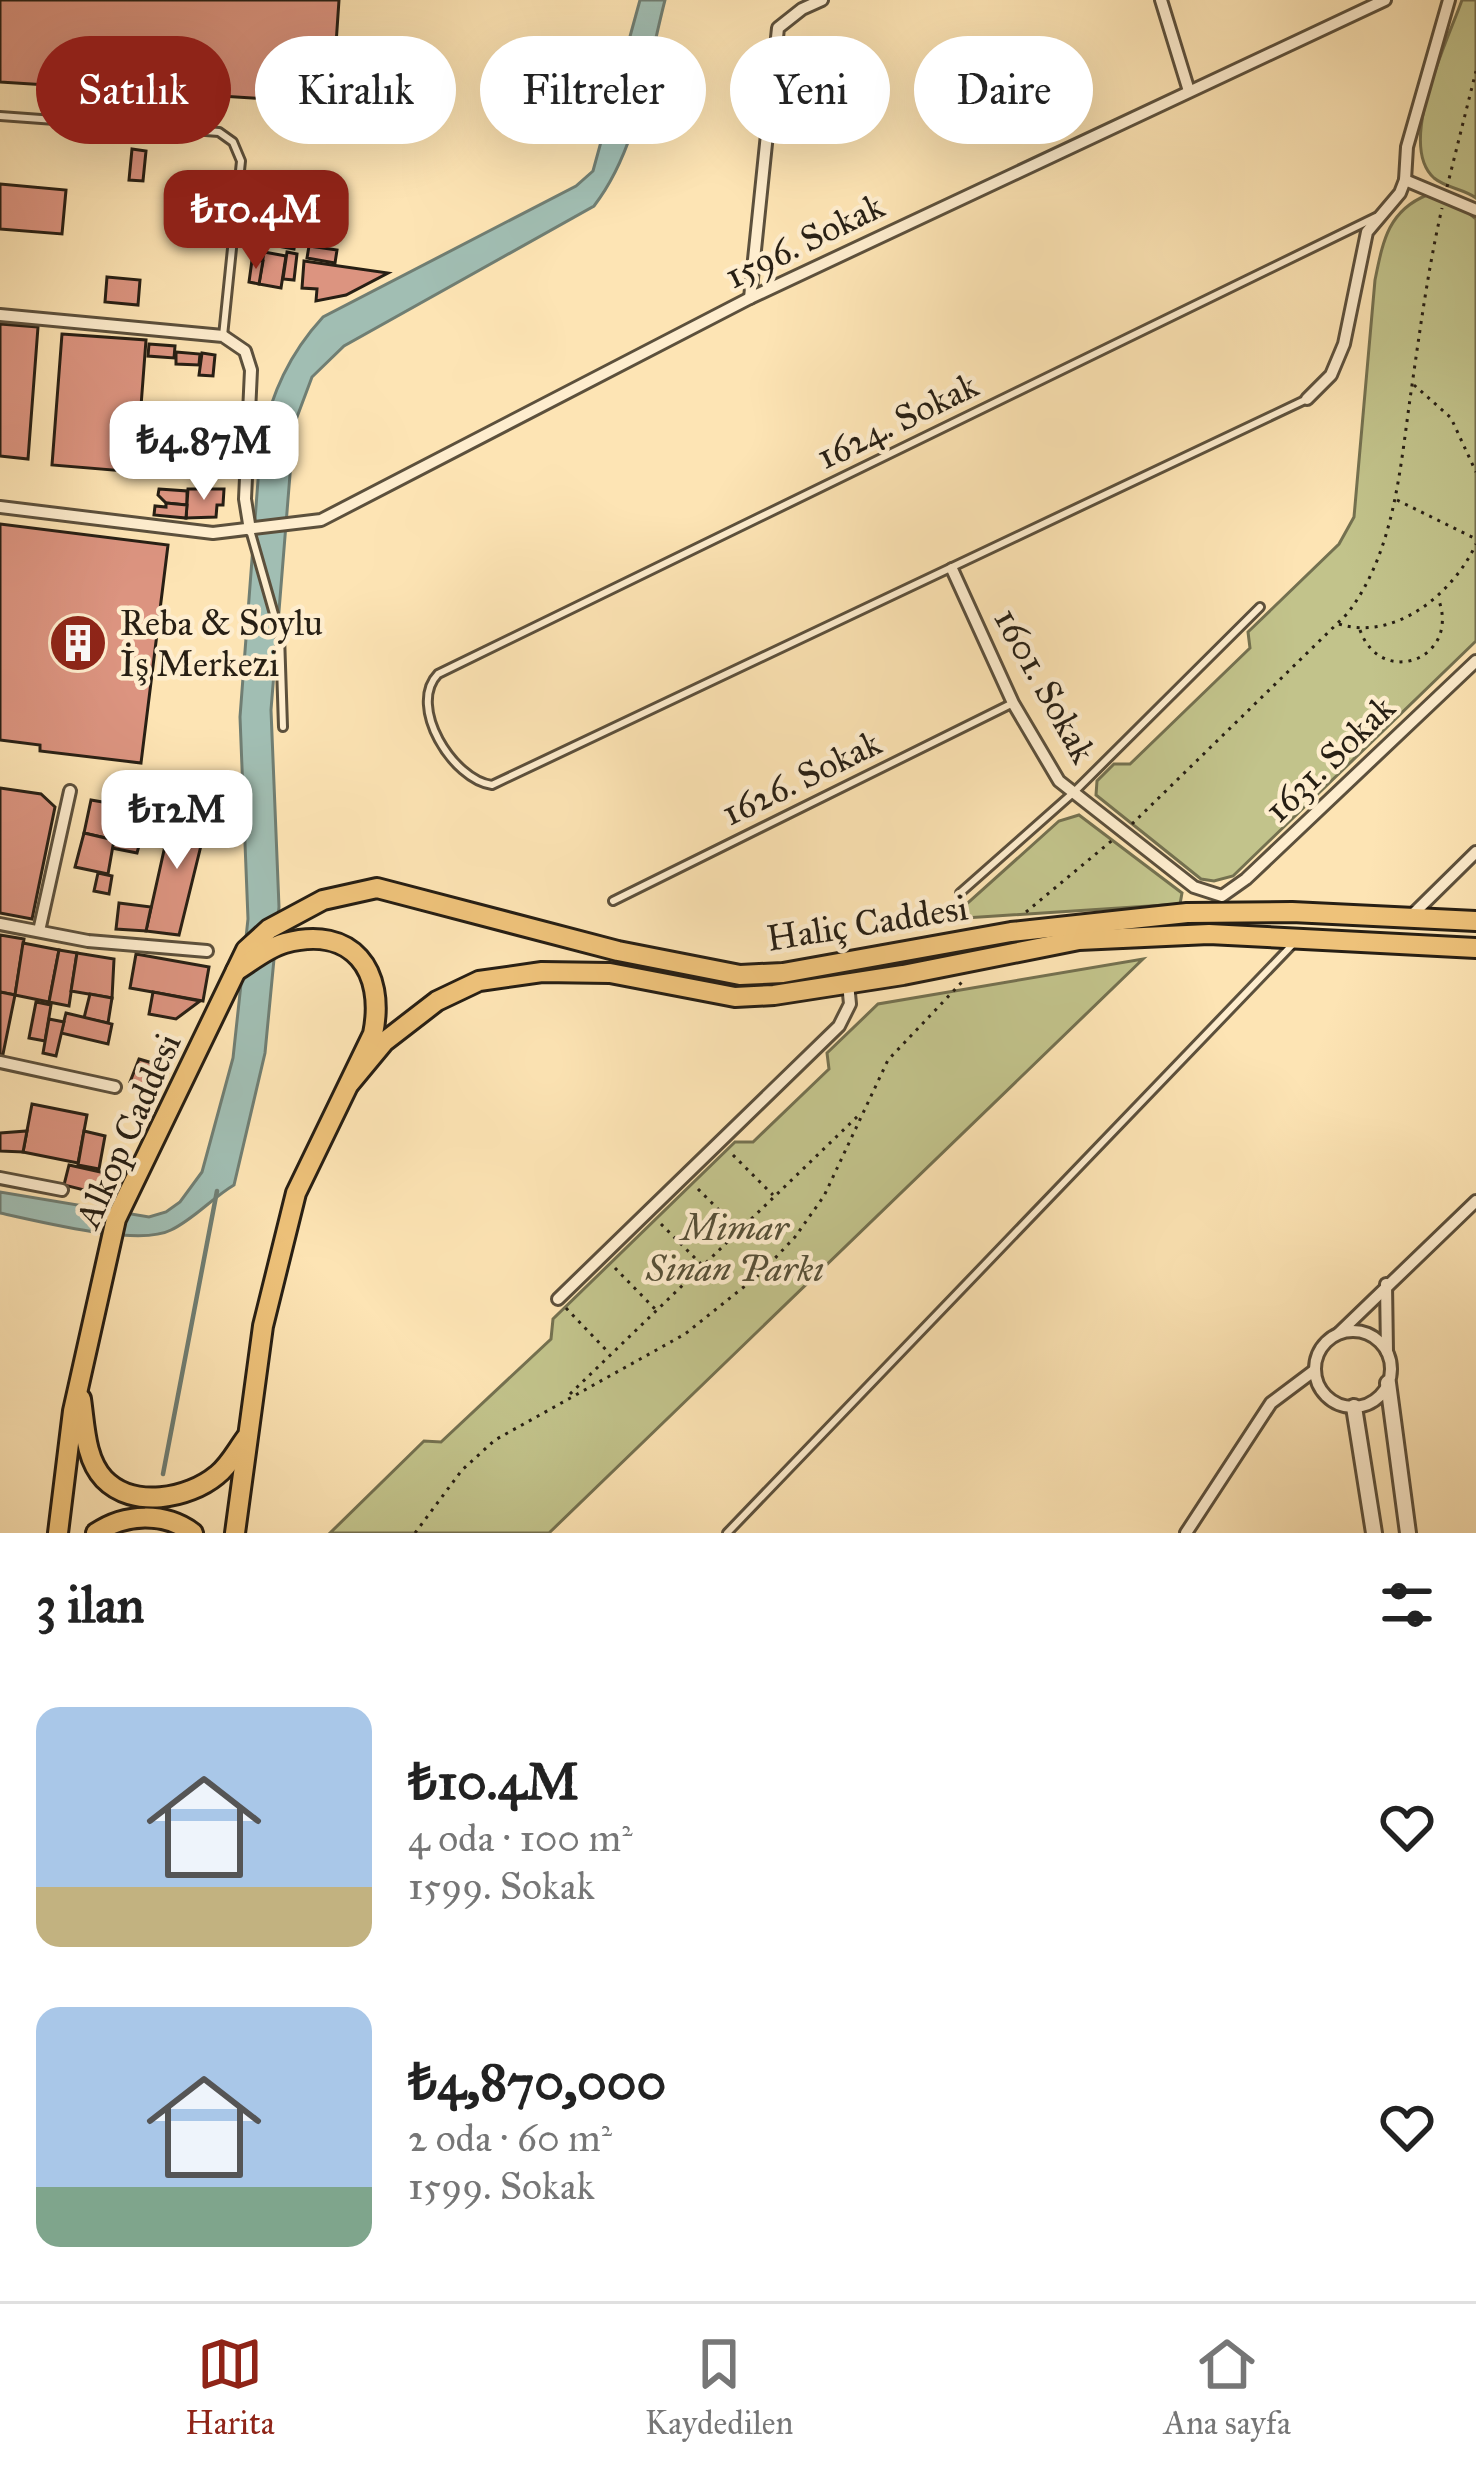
<!DOCTYPE html>
<html lang="tr">
<meta charset="utf-8">
<style>
body{margin:0;font-family:"IM FELL Great Primer",serif;background:#f6f6f6;color:#222;height:100vh;display:flex;flex-direction:column;font-size:45px;white-space:nowrap}
*{box-sizing:border-box;margin:0}
p{font-size:39px;color:#767676}
.icon{flex:none;width:66px;height:66px;fill:none;stroke:currentColor;stroke-width:2;stroke-linecap:round;stroke-linejoin:round}
.map{position:relative;height:1533px;overflow:hidden}
.side{display:flex;flex-direction:column;background:#fff;flex:1}
.side>*{flex:none}
.hud{position:absolute;left:36px;top:36px;width:1404px;height:108px;display:flex;gap:24px}
.price{position:absolute;translate:-50% -102px;padding:0 27px;border-radius:24px;background:#fff;color:#222;font-size:39px;line-height:78px;filter:drop-shadow(0 3px 6px #0008)}
.price::after{content:'';position:absolute;left:50%;top:72px;width:36px;height:27px;margin-left:-18px;background:inherit;clip-path:polygon(0 0,100% 0,50% 100%)}
.price.on{background:#8f2418;color:#fff}
ul{padding:0;list-style:none}
li{display:flex;align-items:center;gap:36px;height:300px;padding:0 36px}
li span{display:grid;place-items:center;flex:none;width:336px;height:240px;border-radius:24px;color:#555}
li>.icon{margin-inline-start:auto}
span .icon{width:144px;height:144px;fill:#fffc;stroke-width:1}
li b{font-size:51px}
h2{display:flex;justify-content:space-between;align-items:center;height:144px;padding:0 36px;font-size:51px}
.pill{padding:0 42px;border-radius:54px;background:#fff;box-shadow:0 12px 48px #0002;font-size:42px;line-height:108px}
.pill.on{background:#8f2418;color:#fff}
.menu{display:flex;justify-content:space-around;align-items:center;height:168px;border-top:3px solid #e0e0e0;background:#fff;font-size:33px;color:#767676}
.menu a{display:grid;justify-items:center;gap:6px}
.menu .on{color:#8f2418}
.map>svg:first-child{display:block}
.green{fill:#c2c38b;stroke:#747150;stroke-width:3}
.water{fill:#a1beb3;stroke:#707e73;stroke-width:3}
.lines{fill:none;stroke-linecap:round;stroke-linejoin:round}
.stream{stroke:#707e73;stroke-width:4.5}
.building{fill:#dc9480;stroke:#271f14;stroke-width:3}
.service-casing{stroke:#5c503c;stroke-width:12}
.minor-casing{stroke:#5c503c;stroke-width:16}
.tertiary-casing{stroke:#5c503c;stroke-width:20}
.primary-casing{stroke:#271f14;stroke-width:24}
.path{stroke:#271f14;stroke-width:3;stroke-dasharray:3 6;stroke-linecap:butt}
.service{stroke:#feedce;stroke-width:6}
.minor{stroke:#feedce;stroke-width:10}
.tertiary{stroke:#feedce;stroke-width:14}
.primary{stroke:#eec27a;stroke-width:18}
.labels{text-anchor:middle;stroke-width:9;stroke-linejoin:round;paint-order:stroke}
.street-label{font-size:36px;fill:#271f14;stroke:#feedce}
.poi-label{font-size:36px;fill:#271f14;stroke:#feedce;text-anchor:start}
.park-label{font-size:36px;font-style:italic;fill:#565038;stroke:#feedce}
</style>
<div class="map">
<svg width="1476" height="1533" viewBox="0 0 1476 1533">
<rect width="100%" height="100%" fill="#fde4b4"/>
<filter id="stains"><feTurbulence type="fractalNoise" baseFrequency=".00167" numOctaves="4"/><feColorMatrix values="0 0 0 0 .2 0 0 0 0 .09 0 0 0 0 .02 0 0 0 .5 -.17"/></filter>
<radialGradient id="worn" r=".72"><stop offset=".6" stop-color="#630" stop-opacity="0"/><stop offset="1" stop-color="#630" stop-opacity=".3"/></radialGradient>
<!-- green -->
<g class="green">
<path d="M1462,0H1476V198C1464,189 1446,188 1434,178C1396,144 1448,40 1462,0Z"/>
<path d="M1427,195L1453,200L1476,219V641L1233,876L1214,881L1201,879L1096,795L1097,781L1114,764H1130L1250,648L1248,632L1339,544L1354,517L1375,280C1383,241 1388,211 1427,195Z"/>
<path d="M1079,815L1182,893L1180,904L950,919L1059,821Z"/>
<path d="M1143,959L549,1533H330L424,1441L441,1442L551,1339L553,1319L735,1142H753L829,1069L827,1053L878,1004Z"/>
</g>
<!-- water -->
<path class="water" d="M640,0H665C647,69 638,149 594,206L344,346L312,377L294,425L271,710L279,907L265,1053L234,1185C212,1198 194,1219 171,1230C139,1247 38,1221 0,1213V1192L149,1217L166,1212L180,1202L202,1172L233,1058L248,919L240,717L261,441C272,393 289,354 323,317L576,186L593,171Z"/>
<g class="lines">
<!-- stream -->
<path class="stream" d="M163,1474L217,1191"/>
</g>
<!-- building -->
<g class="building">
<path d="M0,0H339L332,103L0,82Z"/>
<path d="M132,149L146,151L143,181L129,180Z"/>
<path d="M0,184L66,190L62,234L0,229Z"/>
<path d="M264,226L297,231L294,249L261,243Z"/>
<path d="M309,246L337,250L335,263L307,258Z"/>
<path d="M264,252L286,256L281,288L259,284Z"/>
<path d="M287,252L297,254L294,280L283,279Z"/>
<path d="M252,260L263,261L259,284L249,282Z"/>
<path d="M304,261L388,273L346,295L316,301L317,289L302,288Z"/>
<path d="M107,277L140,280L138,305L105,302Z"/>
<path d="M0,324L38,327L28,459L0,456Z"/>
<path d="M62,334L146,340L136,472L52,465Z"/>
<path d="M149,344L175,346L174,358L148,356Z"/>
<path d="M176,352L200,354L199,365L176,364Z"/>
<path d="M202,353L215,355L213,376L199,375Z"/>
<path d="M159,489L187,491V505L166,503L158,495Z"/>
<path d="M188,489H224L223,505H217L216,517L186,518Z"/>
<path d="M166,503L187,505L186,518L154,515L155,506L166,507Z"/>
<path d="M0,524L168,545L141,763L40,751V745L0,740Z"/>
<path d="M0,788L41,794L55,807L32,919L0,913Z"/>
<path d="M91,800L120,805L114,840L84,833Z"/>
<path d="M121,803L173,810L165,846L140,842L137,853L112,848Z"/>
<path d="M173,810L208,817L179,935L146,931Z"/>
<path d="M84,833L114,840L108,874L75,867Z"/>
<path d="M98,873L112,876L109,894L94,891Z"/>
<path d="M119,903L151,907L146,931L116,929Z"/>
<path d="M0,935L24,939L15,995L0,992Z"/>
<path d="M23,943L59,950L49,1002L15,995Z"/>
<path d="M59,950L77,953L69,1006L49,1002Z"/>
<path d="M77,953L114,959L112,998L71,991Z"/>
<path d="M136,954L209,967L203,1001L130,988Z"/>
<path d="M0,992L15,995L2,1059H0Z"/>
<path d="M153,992L200,1001L176,1019L149,1014Z"/>
<path d="M90,994L112,998L108,1023L84,1018Z"/>
<path d="M36,1002L51,1005L45,1041L29,1038Z"/>
<path d="M66,1013L112,1024L108,1044L61,1033Z"/>
<path d="M49,1019L64,1022L56,1056L43,1053Z"/>
<path d="M139,1059L159,1065L146,1089L130,1082Z"/>
<path d="M158,1067L169,1071L157,1093L146,1089Z"/>
<path d="M32,1104L87,1115L78,1163L23,1152Z"/>
<path d="M27,1131L23,1152L0,1151V1133Z"/>
<path d="M84,1131L105,1136L99,1169L78,1165Z"/>
<path d="M69,1165L105,1173L100,1194L64,1185Z"/>
</g>
<g class="lines">
<defs>
<g id="service">
<path d="M0,116L219,132L233,142L241,161L223,336"/>
<path d="M1307,399L492,785C453,780 407,706 438,674L1376,217"/>
<path d="M250,530L280,635L283,727"/>
<path d="M960,893L1073,793L1260,607"/>
<path d="M613,901L1013,703"/>
<path d="M727,1533L1294,943"/>
</g>
<g id="minor">
<path d="M1161,0L1189,91"/>
<path d="M1405,180L1476,210"/>
<path d="M750,298L778,28L802,9L822,0"/>
<path d="M0,315L223,336L245,351L251,370L245,499L250,530"/>
<path d="M1307,399L1331,375L1344,344L1367,232L1400,193L1405,180L1407,147L1449,0"/>
<path d="M0,507L213,533L321,520L750,298L1385,0"/>
<path d="M952,569L1013,703L1059,781L1194,887L1222,896L1246,879L1476,661"/>
<path d="M1410,917L1476,852"/>
<path d="M0,924L88,941L207,951"/>
<path d="M39,931L70,791"/>
<path d="M0,1062L115,1087"/>
<path d="M0,1178L62,1190"/>
<path d="M1386,1284L1387,1352"/>
<path d="M558,1299L839,1026L850,1004L848,983"/>
<circle cx="1353" cy="1369" r="38"/>
<path d="M1339,1333L1476,1201"/>
<path d="M1186,1533L1271,1403L1315,1370"/>
</g>
<g id="tertiary">
<path d="M1388,1383L1408,1533"/>
<path d="M1354,1407L1374,1533"/>
</g>
<g id="primary">
<path d="M350,1083L384,1042L437,1001L479,981L542,972L610,973L735,997L774,995L903,975L1079,940L1209,934L1476,948"/>
<path d="M81,1399C85,1426 85,1459 104,1479C133,1509 188,1499 217,1475C229,1466 237,1450 246,1438"/>
<path d="M58,1533L73,1411L116,1219L246,950L269,929L323,900L377,888L618,951L740,975L783,973L1011,932L1187,913L1292,912L1476,921"/>
<path d="M96,1533C125,1513 165,1512 193,1533"/>
<path d="M235,1533L263,1326L296,1193L373,1034C386,970 352,925 285,943C267,948 251,962 236,971"/>
</g>
</defs>
<!-- service casing -->
<use href="#service" class="service-casing"/>
<!-- minor casing -->
<use href="#minor" class="minor-casing"/>
<!-- tertiary casing -->
<use href="#tertiary" class="tertiary-casing"/>
<!-- primary casing -->
<use href="#primary" class="primary-casing"/>
<!-- path -->
<g class="path">
<path d="M1447,187L1476,71"/>
<path d="M1414,385L1451,418L1476,472"/>
<path d="M1397,500L1476,539"/>
<path d="M1339,624C1396,642 1454,592 1476,544"/>
<path d="M1360,630C1381,689 1462,659 1438,598"/>
<path d="M1132,824L1347,614C1395,552 1400,468 1411,392C1420,330 1428,269 1442,208"/>
<path d="M1026,912L1115,838"/>
<path d="M733,1155L773,1195"/>
<path d="M698,1189L738,1229"/>
<path d="M661,1224L701,1264"/>
<path d="M615,1268L655,1309"/>
<path d="M566,1308L609,1353"/>
<path d="M570,1394L861,1113"/>
<path d="M415,1533L462,1470L495,1440L685,1334L760,1274L795,1237L824,1196L888,1060L962,982"/>
</g>
<!-- service -->
<use href="#service" class="service"/>
<!-- minor -->
<use href="#minor" class="minor"/>
<!-- tertiary -->
<use href="#tertiary" class="tertiary"/>
<!-- primary -->
<use href="#primary" class="primary"/>
</g>
<!-- icons -->
<defs>
<symbol id="building-disc" viewBox="-11 -11 22 22"><circle r="9.5" fill="#8f2418" stroke="#feedce"/><path d="M-4-6H4V6H1V3H-1V6H-4ZM-2.5-4.3h1.7v1.8h-1.7ZM.8-4.3h1.7v1.8H.8ZM-2.5-1h1.7V.8h-1.7ZM.8-1h1.7V.8H.8Z" fill="#fff"/></symbol>
</defs>
<g fill-rule="evenodd">
<use href="#building-disc" x="45" y="610" width="66" height="66"/>
</g>
<g class="labels">
<!-- street labels -->
<g class="street-label">
<text transform="translate(804 240) rotate(-26)" y="13">1596. Sokak</text>
<text transform="translate(897 420) rotate(-26)" y="13">1624. Sokak</text>
<text transform="translate(1046 685) rotate(61)" y="13">1601. Sokak</text>
<text transform="translate(1329 758) rotate(-44)" y="13">1631. Sokak</text>
<text transform="translate(801 777) rotate(-26)" y="13">1626. Sokak</text>
<text transform="translate(867 922) rotate(-9)" y="13">Haliç Caddesi</text>
<text transform="translate(127 1130) rotate(-66)" y="13">Alkop Caddesi</text>
</g>
<!-- poi labels -->
<g class="poi-label">
<text x="120" y="635">Reba &amp; Soylu<tspan x="120" dy="41">İş Merkezi</tspan></text>
</g>
<!-- park labels -->
<g class="park-label">
<text x="735" y="1240">Mimar<tspan x="735" dy="41">Sinan Parkı</tspan></text>
</g>
</g>
<rect width="100%" height="100%" filter="url(#stains)"/>
<rect width="100%" height="100%" fill="url(#worn)"/>
</svg>
<b class="price on" style="left:256px;top:272px">₺10.4M</b>
<b class="price" style="left:204px;top:503px">₺4.87M</b>
<b class="price" style="left:177px;top:872px">₺12M</b>
<div class="hud">
<a class="pill on">Satılık</a>
<a class="pill">Kiralık</a>
<a class="pill">Filtreler</a>
<a class="pill">Yeni</a>
<a class="pill">Daire</a>
</div>
</div>
<section class="side">
<h2>3 ilan<svg class="icon" aria-label="filters" viewBox="0 0 24 24"><path d="M4 7h16M4 17h16"/><circle cx="9" cy="7" r="2"/><circle cx="15" cy="17" r="2"/></svg></h2>
<ul>
<li><span style="background:linear-gradient(#a9c7e8 75%,#c2b280 0)"><svg class="icon" aria-label="home" viewBox="0 0 24 24"><path d="M3 11l9-7 9 7M6 9v11h12V9"/></svg></span><div><b>₺10.4M</b><p>4 oda · 100 m²</p><p>1599. Sokak</p></div><svg class="icon" aria-label="heart" viewBox="0 0 24 24"><path d="M12 20l-8-8c-3-5 5-10 8-4 3-6 11-1 8 4z"/></svg></li>
<li><span style="background:linear-gradient(#a9c7e8 75%,#7fa58c 0)"><svg class="icon" aria-label="home" viewBox="0 0 24 24"><path d="M3 11l9-7 9 7M6 9v11h12V9"/></svg></span><div><b>₺4,870,000</b><p>2 oda · 60 m²</p><p>1599. Sokak</p></div><svg class="icon" aria-label="heart" viewBox="0 0 24 24"><path d="M12 20l-8-8c-3-5 5-10 8-4 3-6 11-1 8 4z"/></svg></li>
</ul>
</section>
<nav class="menu">
<a class="on"><svg class="icon" aria-label="map" viewBox="0 0 24 24"><path d="M3 6l6-2 6 2 6-2v14l-6 2-6-2-6 2zM9 4v14M15 6v14"/></svg>Harita</a>
<a><svg class="icon" aria-label="saved" viewBox="0 0 24 24"><path d="M7 4h10v16l-5-4-5 4z"/></svg>Kaydedilen</a>
<a><svg class="icon" aria-label="home" viewBox="0 0 24 24"><path d="M3 11l9-7 9 7M6 9v11h12V9"/></svg>Ana sayfa</a>
</nav>
